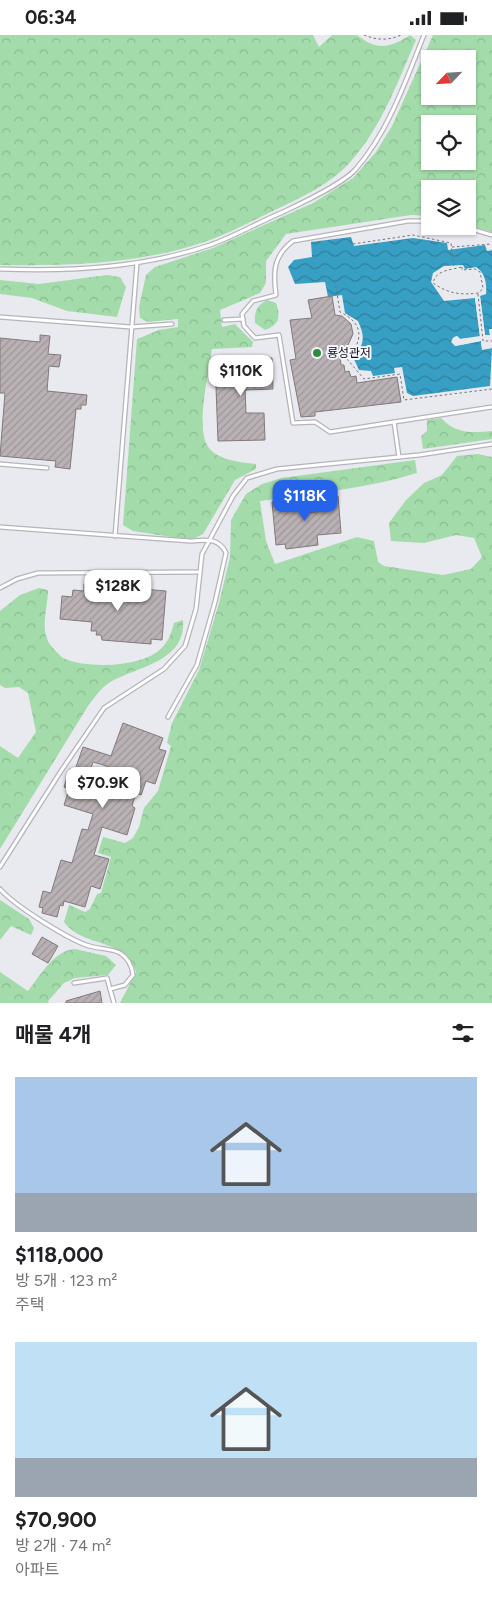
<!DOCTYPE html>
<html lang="ko">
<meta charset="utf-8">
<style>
body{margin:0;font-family:Figtree,"Noto Sans KR",sans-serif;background:#f2f2f2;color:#202124;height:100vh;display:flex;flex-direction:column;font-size:19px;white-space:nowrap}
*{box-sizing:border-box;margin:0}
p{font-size:16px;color:#757577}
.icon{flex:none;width:28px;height:28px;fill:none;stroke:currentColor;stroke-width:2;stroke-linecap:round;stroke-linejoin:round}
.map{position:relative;height:968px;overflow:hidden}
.sheet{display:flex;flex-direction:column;background:#fff;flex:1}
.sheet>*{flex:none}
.needle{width:32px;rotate:245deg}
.tools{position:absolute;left:421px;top:15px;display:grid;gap:10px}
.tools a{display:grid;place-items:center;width:55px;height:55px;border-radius:0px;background:#fff;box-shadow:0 1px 4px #0004;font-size:25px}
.price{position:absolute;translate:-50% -42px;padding:0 11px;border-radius:10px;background:#fff;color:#222;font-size:16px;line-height:32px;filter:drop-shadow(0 1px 2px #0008)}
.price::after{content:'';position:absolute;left:50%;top:30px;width:15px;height:11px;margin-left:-8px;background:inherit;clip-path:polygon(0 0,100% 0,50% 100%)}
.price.on{background:#2563eb;color:#fff}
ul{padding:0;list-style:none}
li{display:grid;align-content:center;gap:10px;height:265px;padding:0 15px}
li span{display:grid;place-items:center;height:155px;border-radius:0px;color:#555}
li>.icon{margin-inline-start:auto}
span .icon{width:90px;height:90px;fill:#fffc;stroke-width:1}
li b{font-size:21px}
h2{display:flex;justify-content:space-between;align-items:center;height:60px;padding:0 15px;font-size:21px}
.status{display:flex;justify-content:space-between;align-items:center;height:35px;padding:0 25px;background:#fff;direction:ltr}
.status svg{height:14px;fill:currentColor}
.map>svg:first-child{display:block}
.forest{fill:url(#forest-crowns);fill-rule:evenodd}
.water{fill:url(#water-waves)}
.pier{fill:#e9e9f0}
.building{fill:url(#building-hatch);stroke:#81797c;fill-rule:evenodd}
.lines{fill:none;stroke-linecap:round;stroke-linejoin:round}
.service-casing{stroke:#b5b4bb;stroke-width:5.5}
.path{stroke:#757479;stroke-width:1;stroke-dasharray:2.5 2.5;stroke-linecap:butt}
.service{stroke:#fff;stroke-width:3}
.poi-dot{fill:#2e8d40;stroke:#f6f6fe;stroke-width:2}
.labels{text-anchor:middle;stroke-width:4;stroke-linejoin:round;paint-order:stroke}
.poi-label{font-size:12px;fill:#0f0e11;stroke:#f6f6fe;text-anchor:start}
</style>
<div class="status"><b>06:34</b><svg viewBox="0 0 49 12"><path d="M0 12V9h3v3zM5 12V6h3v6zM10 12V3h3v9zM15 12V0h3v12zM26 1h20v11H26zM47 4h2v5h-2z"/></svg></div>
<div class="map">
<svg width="492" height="968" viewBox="0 0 492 968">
<defs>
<pattern id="forest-crowns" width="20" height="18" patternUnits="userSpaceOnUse" patternTransform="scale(1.25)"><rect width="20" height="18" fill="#a3dcaa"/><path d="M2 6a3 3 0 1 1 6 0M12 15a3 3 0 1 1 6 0" fill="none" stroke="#8bbc91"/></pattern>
<pattern id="water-waves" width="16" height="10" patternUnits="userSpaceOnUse" patternTransform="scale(1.25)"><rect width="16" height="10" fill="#389fc4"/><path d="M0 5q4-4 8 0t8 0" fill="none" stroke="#2e809e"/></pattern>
<pattern id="building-hatch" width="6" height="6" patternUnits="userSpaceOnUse" patternTransform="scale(1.25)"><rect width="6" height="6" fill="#b9b1b4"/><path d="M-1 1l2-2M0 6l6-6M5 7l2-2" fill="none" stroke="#9e979a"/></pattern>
</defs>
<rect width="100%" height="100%" fill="#e9e9f0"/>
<!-- forest -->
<g class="forest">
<path d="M0,0H313L319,12L332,0H357C376,15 389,14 410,0L416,5C398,46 382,91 352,125C332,149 300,163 273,176C252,186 232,197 210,205C144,229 70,231 0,230Z"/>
<path d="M433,0H492V197L468,190V154H430V181L411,180L286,199L266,226V248L260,258L220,275L222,292L235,289L253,307L252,312L212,314C209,337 196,390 207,410C216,426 241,427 256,429V434L235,445L203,499L191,505L133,496L123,490L137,304L159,295L178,292V284L148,287L140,283L139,272L146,240L155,232L213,213L313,168L353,143L376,117L392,91ZM430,24H468V61H430ZM430,89H468V126H430Z"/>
<path d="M107,240L120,242L126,252L117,282L67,276L32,263L0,259V245L39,249Z"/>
<path d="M267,265L276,268C281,282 279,290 265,295L255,288C254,277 257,270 267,265Z"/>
<path d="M441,383C456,399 471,398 492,396V404L423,414L421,401L427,396V385Z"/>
<path d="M478,419L492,422V968H120L136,937C125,902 85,914 64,887L69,870L85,877L90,874L97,859L101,858L111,822L98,818L103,802L125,808L133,803L139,792L144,773L158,756L171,711L167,708L172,688L199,635L219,568L230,522L231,485L246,459L262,449L282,443L415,425L417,438C366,454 313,458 260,466L266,506L275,529L357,502L374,506L378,527L384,531L443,540L471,534L482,522L474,503L456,500L424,508L391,506L389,488L406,465L424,448L442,440L457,421Z"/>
<path d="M39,553L48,555C48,571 40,593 49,608C52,612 60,622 65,624C89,634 149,633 165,609C170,603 172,595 174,588L183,585C186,626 140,631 112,646C101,652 95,662 88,671L0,814V711L18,723L36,697L28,658L19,652L5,653L0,650V576L20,560Z"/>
<path d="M0,865L29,884L34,893L31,900L11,891L0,905Z"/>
<path d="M75,914L106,921L116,930L108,940L75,943L64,948L48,966L49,968H0V937L28,956C40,941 54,915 75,914Z"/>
</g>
<!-- water -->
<path class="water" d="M351,202L354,211L413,203L447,208L448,215L485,210L487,216L492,215V294H489L490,300H485L480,261L486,259C487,248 485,238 476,232L465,234L463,230L444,231L433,238L431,247L444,266L475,263L480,302L460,304L457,301L452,304L455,311L481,306L482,314L492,313L490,351L413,361L407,358L402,332L394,333L395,338L373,341L371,336L359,335L353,322C365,310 365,301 358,286L345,278L342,260L328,262L325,247L295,249L288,232L294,225L312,222L311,207Z"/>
<!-- pier -->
<path class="pier" d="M480,261L485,300H490L489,294H492L491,302L482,303L485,312L492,311V313L482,315L481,306L455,311L451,307L454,302L457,301L460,304L480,301L475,263L477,262L480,285L478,262Z"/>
<!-- building -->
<g class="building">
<path d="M332,261L335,280L342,281L351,289L353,299L348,310L339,313L341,330H344L345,337L349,336L351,342L356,341L357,348L397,342L401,367L315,377V381L301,382L290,325L296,324L290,285L312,283L308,265Z"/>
<path d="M40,300L50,301L48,319L61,320L59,332L49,331L47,356L87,360L86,370H81V374H76L70,434L55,432L56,426L0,421L5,358H0V303L40,307Z"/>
<path d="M272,323L273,354L245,355L246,378H264L265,405L218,406L215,325Z"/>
<path d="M338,461L341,498L317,500L318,510L286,514L285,509L276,510L272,467L301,464L302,478L316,477L315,464Z"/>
<path d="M84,549L166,556L162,605L151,604V609L102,605L101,600H96L97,596H91L92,587L60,584L62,561L72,562L73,555L84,556Z"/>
<path d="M123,688L163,703L159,714L166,716L155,749L146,746L141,760L136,758L132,771L135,773L127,800L102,792L94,820L109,824L100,854L91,851L85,872L64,866L63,871L60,870L57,882L42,878L43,873L39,872L43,856L51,858L61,825L72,828L82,794L88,795L93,779L64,770L69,754L64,752L70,734L75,735L83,712L111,721ZM93,727L107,731L100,750L87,746Z"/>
<path d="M42,902L58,911L48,928L32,919Z"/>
<path d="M100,956L102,968H66V966Z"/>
</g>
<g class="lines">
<defs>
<g id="service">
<path d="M462,191L492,200"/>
<path d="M0,234C71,237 143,233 210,210C235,201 259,187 283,177C302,168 341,150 355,135C388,98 406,45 424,0"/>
<path d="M0,282L131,292L172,289"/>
<path d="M224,285L243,284"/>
<path d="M394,387L492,372"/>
<path d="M399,422L394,387L330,397L315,387L293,388L279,300L255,303L244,291L242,279L253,266L276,260C273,237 273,221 293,206L408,186H430"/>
<path d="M0,429L47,433"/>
<path d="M0,492L190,506C205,505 219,502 226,518L215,567L197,630L168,682"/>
<path d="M115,501L137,228"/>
<path d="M0,553L17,544L38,538L200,537"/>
<path d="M0,832L61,736L104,673L164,634L185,611L196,574L202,519L233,461L247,443L277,434L419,420L492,409"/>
<path d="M0,854C15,871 65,902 86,910C96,914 111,913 120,918C128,923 132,931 133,940L125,950L110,954L107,943L74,948"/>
<path d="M110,954L114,968"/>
</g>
</defs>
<!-- service casing -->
<use href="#service" class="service-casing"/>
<!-- path -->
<g class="path">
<path d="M364,0C376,5 388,6 401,0"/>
<path d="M353,209L413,200L451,208L454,233"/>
<path d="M452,212L492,209"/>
<path d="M462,232V235L475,234L480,237L483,253L479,258C460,260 449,259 433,248C436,235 450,235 462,232Z"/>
<path d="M335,246L340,277C365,289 363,306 347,324L364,344L400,339L404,365L492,354"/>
<path d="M478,259L483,306H492"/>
</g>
<!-- service -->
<use href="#service" class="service"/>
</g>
<!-- markers -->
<circle class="poi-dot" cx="317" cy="318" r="5"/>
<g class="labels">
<!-- poi labels -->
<g class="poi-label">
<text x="327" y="322">룡성관저</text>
</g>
</g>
</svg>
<div class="tools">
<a><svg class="needle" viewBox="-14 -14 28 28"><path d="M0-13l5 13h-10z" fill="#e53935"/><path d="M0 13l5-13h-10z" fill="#757577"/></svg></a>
<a><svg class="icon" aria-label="locate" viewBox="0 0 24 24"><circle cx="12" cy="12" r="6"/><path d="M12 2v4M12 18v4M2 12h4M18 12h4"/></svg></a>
<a><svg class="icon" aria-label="layers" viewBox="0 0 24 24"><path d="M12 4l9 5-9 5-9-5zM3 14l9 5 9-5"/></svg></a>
</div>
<b class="price" style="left:241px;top:362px">$110K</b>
<b class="price on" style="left:305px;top:487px">$118K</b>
<b class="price" style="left:118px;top:577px">$128K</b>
<b class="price" style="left:103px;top:774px">$70.9K</b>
</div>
<section class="sheet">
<h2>매물 4개<svg class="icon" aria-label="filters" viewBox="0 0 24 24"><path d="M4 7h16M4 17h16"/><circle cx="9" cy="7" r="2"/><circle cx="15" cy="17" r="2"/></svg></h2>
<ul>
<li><span style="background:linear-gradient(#a9c7e8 75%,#9aa5b1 0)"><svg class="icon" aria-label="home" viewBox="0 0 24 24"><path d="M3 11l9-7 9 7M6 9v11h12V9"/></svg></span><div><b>$118,000</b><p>방 5개 · 123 m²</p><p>주택</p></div></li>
<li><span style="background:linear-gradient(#bfe0f5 75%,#9aa5b1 0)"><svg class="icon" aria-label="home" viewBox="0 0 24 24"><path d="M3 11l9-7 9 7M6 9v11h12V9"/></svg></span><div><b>$70,900</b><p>방 2개 · 74 m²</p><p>아파트</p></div></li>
</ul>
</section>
